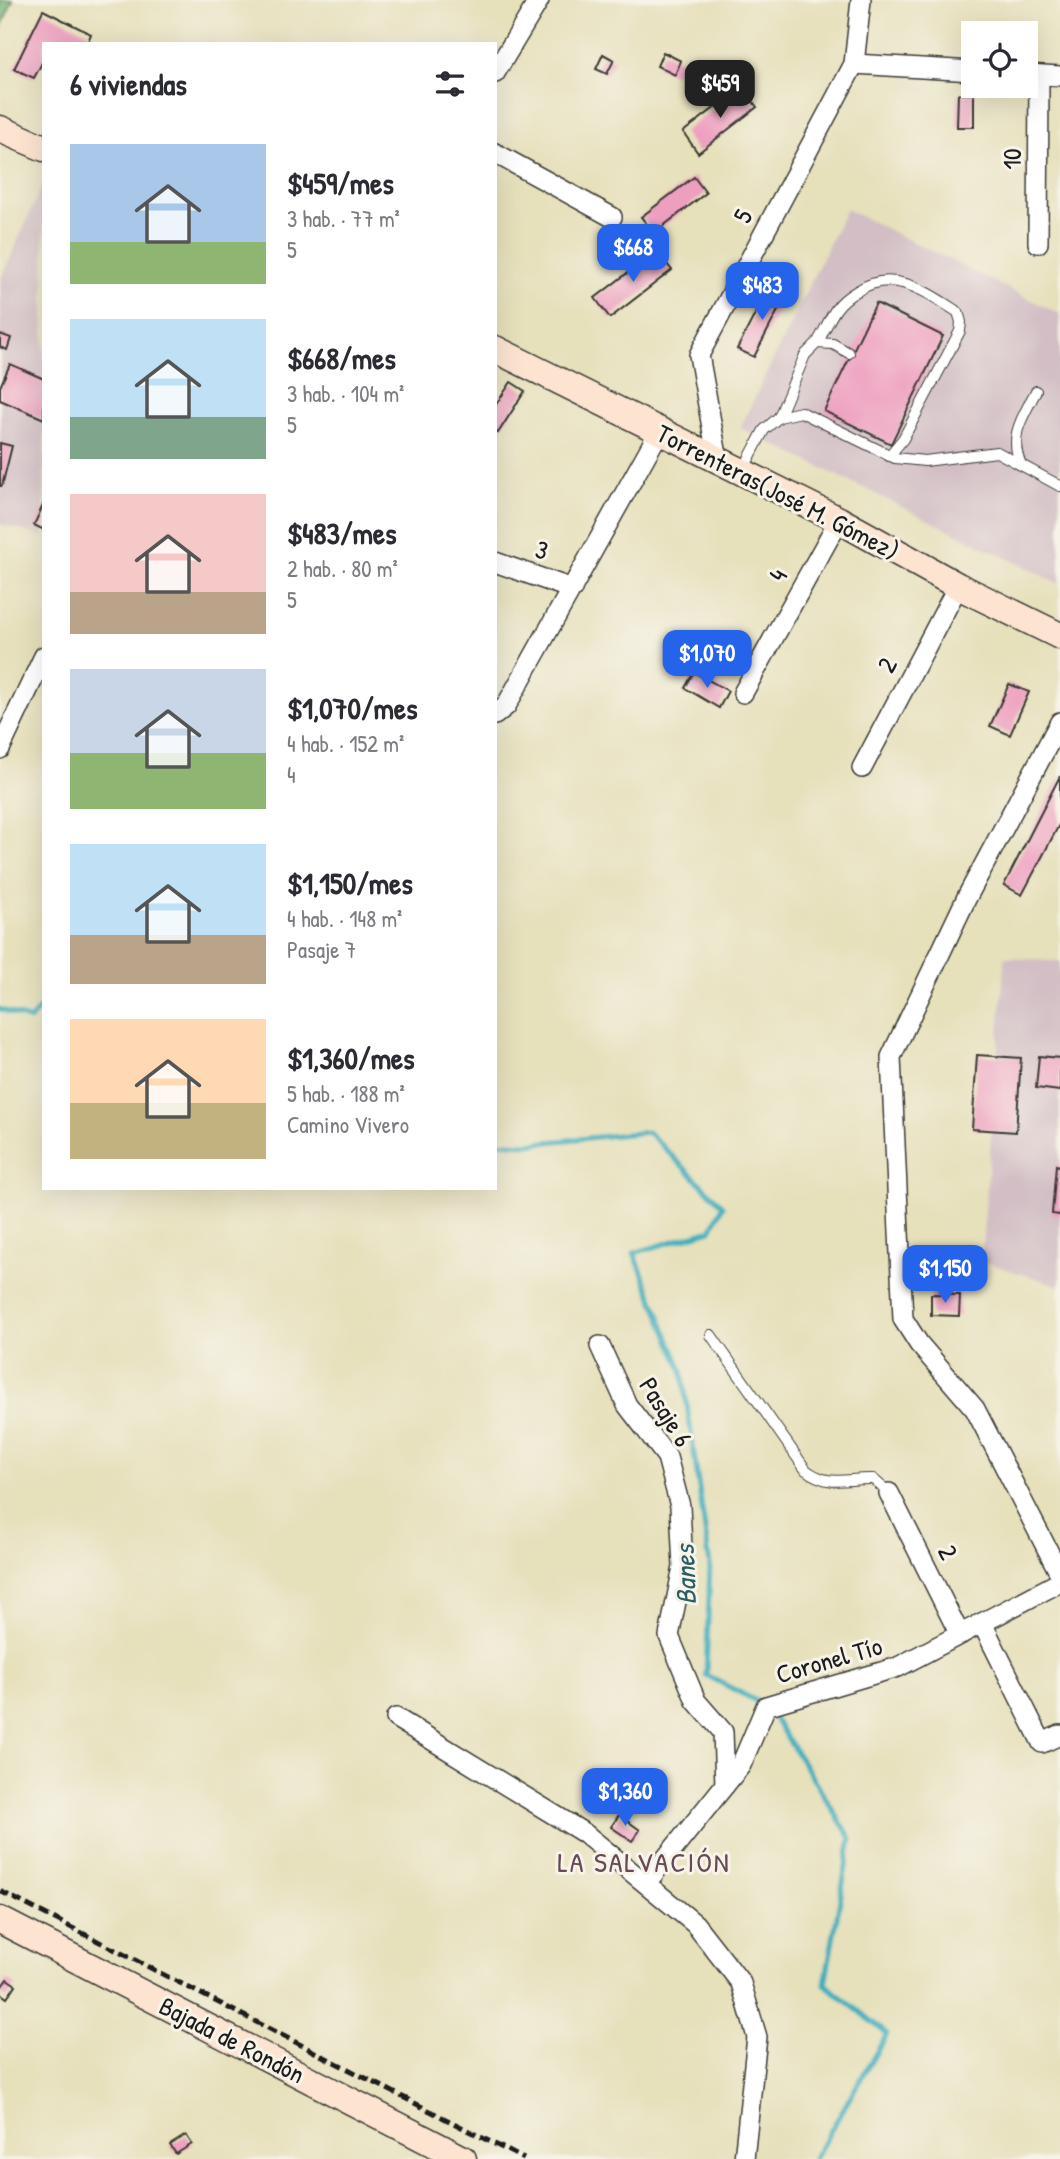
<!DOCTYPE html>
<html lang="es">
<meta charset="utf-8">
<style>
body{margin:0;font-family:"Patrick Hand",sans-serif;background:#f7f7f7;color:#2b2b33;height:100vh;display:flex;flex-direction:column;font-size:26px;white-space:nowrap}
*{box-sizing:border-box;margin:0}
p{font-size:23px;color:#7c7c81}
.icon{flex:none;width:38px;height:38px;fill:none;stroke:currentColor;stroke-width:2;stroke-linecap:round;stroke-linejoin:round}
.map{position:relative;flex:1;overflow:hidden}
.drawer{position:absolute;left:42px;top:42px;width:455px;height:1148px;display:flex;flex-direction:column;background:#fff;border-radius:0px;box-shadow:0 7px 28px #0002}
.drawer>*{flex:none}
.controls{position:absolute;left:961px;top:21px;display:grid;gap:14px}
.controls a{display:grid;place-items:center;width:77px;height:77px;border-radius:0px;background:#fff;box-shadow:0 7px 28px #0002;font-size:35px}
.price{position:absolute;translate:-50% -60px;padding:0 16px;border-radius:14px;background:#2563eb;color:#fff;font-size:23px;line-height:46px;filter:drop-shadow(0 2px 4px #0008)}
.price::after{content:'';position:absolute;left:50%;top:42px;width:21px;height:16px;margin-left:-10px;background:inherit;clip-path:polygon(0 0,100% 0,50% 100%)}
.price.current{background:#222;color:#fff}
ul{padding:0;list-style:none}
li{display:flex;align-items:center;gap:21px;height:175px;padding:0 28px}
li span{display:grid;place-items:center;flex:none;width:196px;height:140px;border-radius:0px;color:#555}
li>.icon{margin-inline-start:auto}
span .icon{width:84px;height:84px;fill:#fffc;stroke-width:1}
li b{font-size:30px}
h2{display:flex;justify-content:space-between;align-items:center;height:84px;padding:0 28px;font-size:30px}
.map>svg:first-child{display:block}
.industrial{fill:#d2bec4}
.forest{fill:#6fb174;stroke:#466648;stroke-width:2}
.lines{fill:none;stroke-linecap:round;stroke-linejoin:round}
.stream{stroke:#3eadbc;stroke-width:5}
.building{fill:#ee9ebf}
.lane-casing{stroke:#3a3934;stroke-width:12}
.street-casing{stroke:#3a3934;stroke-width:22}
.secondary-casing{stroke:#3a3934;stroke-width:29}
.lane{stroke:#fff;stroke-width:10}
.street{stroke:#fff;stroke-width:19}
.secondary{stroke:#fde4d1;stroke-width:26}
.rail{stroke:#1c1c1c;stroke-width:5;stroke-dasharray:10 5;stroke-linecap:butt}
.labels{text-anchor:middle;stroke-width:6;stroke-linejoin:round;paint-order:stroke}
.street-label{font-size:26px;fill:#1c1c1c;stroke:#f7f3e8}
.water-label{font-size:28px;font-style:italic;fill:#2b5d64;stroke:#f7f3e8}
.neighbourhood-label{font-size:28px;letter-spacing:2px;fill:#664a55;stroke:#f7f3e8}
</style>
<div class="map">
<svg width="1060" height="2159" viewBox="0 0 1060 2159">
<rect width="100%" height="100%" fill="#f7f3e8"/>
<filter id="ink" filterUnits="userSpaceOnUse"><feTurbulence type="fractalNoise" baseFrequency=".0143" numOctaves="2"/><feDisplacementMap in="SourceGraphic" scale="14" xChannelSelector="R" yChannelSelector="G"/><feConvolveMatrix kernelMatrix="1 2 1 2 8 2 1 2 1" color-interpolation-filters="sRGB"/></filter>
<filter id="wash" filterUnits="userSpaceOnUse"><feTurbulence type="fractalNoise" baseFrequency=".00686" numOctaves="4" result="noise"/><feDisplacementMap in="SourceGraphic" scale="28" xChannelSelector="R" yChannelSelector="G"/><feGaussianBlur stdDeviation="1.57" result="paint"/><feColorMatrix in="noise" values="0 0 0 0 0 0 0 0 0 0 0 0 0 0 0 0 0 1.4 0 .05"/><feComposite in="paint" operator="in"/></filter>
<g filter="url(#wash)">
<rect width="100%" height="100%" fill="#e6e0bb"/>
<!-- industrial -->
<g class="industrial">
<path d="M44,181V537L0,524V281Z"/>
<path d="M846,209L1060,314V584L740,428Z"/>
<path d="M1005,957L1060,962V1286L981,1261Z"/>
</g>
<!-- forest -->
<path class="forest" d="M0,0H13L0,30Z"/>
<g class="lines">
<!-- stream -->
<g class="stream">
<path d="M0,1009L30,1020L44,1003"/>
<path d="M495,1142L527,1144L648,1132L723,1206L711,1230L634,1253L682,1370L710,1565L706,1675L762,1704"/>
<path d="M769,1710L851,1838L825,1984L887,2034L814,2159"/>
</g>
</g>
<g id="blocks">
<!-- building -->
<g class="building">
<path d="M43,10L91,34L87,44H44V59L34,78L14,69Z"/>
<path d="M663,52L681,61L675,75L657,66Z"/>
<path d="M603,54L614,60L607,74L596,69Z"/>
<path d="M742,87L757,107L698,153L683,132Z"/>
<path d="M958,94H974V127H957Z"/>
<path d="M694,177L706,193L654,233L641,217Z"/>
<path d="M656,251L672,270L610,318L595,298Z"/>
<path d="M769,287L786,295L754,357L737,349Z"/>
<path d="M876,303L943,336L891,444L824,411Z"/>
<path d="M0,334L11,338L7,350L0,347Z"/>
<path d="M10,364L44,379V419L0,400V387Z"/>
<path d="M511,382L525,391L498,433L495,432V406Z"/>
<path d="M0,443L12,446L2,486H0Z"/>
<path d="M44,503V530L34,525Z"/>
<path d="M694,672L728,691L719,708L685,688Z"/>
<path d="M1009,684L1029,692L1010,735L990,726Z"/>
<path d="M1060,776V823L1022,895L1004,885Z"/>
<path d="M977,1055L1021,1058L1016,1132L972,1129Z"/>
<path d="M1039,1056L1060,1058V1091L1036,1088Z"/>
<path d="M1056,1165L1060,1166V1215L1052,1214Z"/>
<path d="M931,1294L960,1295L959,1316L931,1315Z"/>
<path d="M619,1815L640,1830L632,1841L611,1827Z"/>
<path d="M7,1979L16,1985L7,1998L0,1993V1989Z"/>
<path d="M186,2135L192,2144L176,2154L170,2145Z"/>
</g>
</g>
</g>
<g filter="url(#ink)">
<use href="#blocks" fill-opacity="0" stroke="#3a3934" stroke-width="2"/>
<g class="lines">
<defs>
<g id="lane">
<path d="M817,343C824,332 829,319 836,309C841,302 850,295 857,291C893,267 926,292 958,312L961,322L960,331L903,439L889,456"/>
<path d="M779,417L805,355L817,343L833,344L849,353"/>
<path d="M1021,465C1008,435 1023,417 1036,391"/>
<path d="M743,470L764,430L779,417L801,412L895,458L925,461L997,452L1060,486"/>
<path d="M711,1335L806,1470C830,1488 846,1478 873,1479L889,1493"/>
</g>
<g id="street">
<path d="M854,64L973,71"/>
<path d="M495,73L539,0"/>
<path d="M1026,74L1060,76"/>
<path d="M495,153L612,217"/>
<path d="M1038,243L1039,75"/>
<path d="M718,461L699,355L854,64L861,0"/>
<path d="M495,562L572,589"/>
<path d="M743,693L839,520"/>
<path d="M495,715L506,706L659,432"/>
<path d="M1060,722L967,897L891,1057L903,1319L919,1344L975,1409L1060,1574"/>
<path d="M0,749L44,656"/>
<path d="M862,768L958,586"/>
<path d="M600,1346L627,1405L667,1457L680,1506L683,1567L669,1636L696,1701L723,1732L725,1785"/>
<path d="M889,1493L960,1635"/>
<path d="M982,1623L1042,1743L1060,1735"/>
<path d="M396,1718L584,1833L695,1924L741,1983L757,2037L744,2159"/>
<path d="M646,1883L741,1765L766,1706L898,1667L1060,1582"/>
</g>
<g id="secondary">
<path d="M0,129L44,148"/>
<path d="M495,349L839,520L958,586L1060,636"/>
<path d="M0,1920L463,2159"/>
</g>
</defs>
<!-- lane casing -->
<use href="#lane" class="lane-casing"/>
<!-- street casing -->
<use href="#street" class="street-casing"/>
<!-- secondary casing -->
<use href="#secondary" class="secondary-casing"/>
<!-- lane -->
<use href="#lane" class="lane"/>
<!-- street -->
<use href="#street" class="street"/>
<!-- secondary -->
<use href="#secondary" class="secondary"/>
<!-- rail -->
<path class="rail" d="M0,1891L524,2159"/>
</g>
</g>
<g class="labels">
<!-- street labels -->
<g class="street-label">
<text transform="translate(1012 159) rotate(-89)" y="9">10</text>
<text transform="translate(743 216) rotate(-62)" y="9">5</text>
<text transform="translate(778 492) rotate(27)" y="9">Torrenteras(José M. Gómez)</text>
<text transform="translate(542 550) rotate(19)" y="9">3</text>
<text transform="translate(778 575) rotate(-61)" y="9">4</text>
<text transform="translate(887 665) rotate(-62)" y="9">2</text>
<text transform="translate(666 1412) rotate(58)" y="9">Pasaje 6</text>
<text transform="translate(948 1552) rotate(63)" y="9">2</text>
<text transform="translate(829 1660) rotate(-16)" y="9">Coronel Tío</text>
<text transform="translate(232 2040) rotate(27)" y="9">Bajada de Rondón</text>
</g>
<!-- water labels -->
<g class="water-label">
<text transform="translate(685 1575) rotate(-92)" y="10">Banes</text>
</g>
<!-- neighbourhood labels -->
<g class="neighbourhood-label">
<text x="644" y="1872">LA SALVACIÓN</text>
</g>
</g>
</svg>
<div class="controls">
<a><svg class="icon" aria-label="locate" viewBox="0 0 24 24"><circle cx="12" cy="12" r="6"/><path d="M12 2v4M12 18v4M2 12h4M18 12h4"/></svg></a>
</div>
<b class="price current" style="left:720px;top:120px">$459</b>
<b class="price" style="left:633px;top:284px">$668</b>
<b class="price" style="left:762px;top:322px">$483</b>
<b class="price" style="left:707px;top:690px">$1,070</b>
<b class="price" style="left:945px;top:1305px">$1,150</b>
<b class="price" style="left:625px;top:1828px">$1,360</b>
<section class="drawer">
<h2>6 viviendas<svg class="icon" aria-label="filters" viewBox="0 0 24 24"><path d="M4 7h16M4 17h16"/><circle cx="9" cy="7" r="2"/><circle cx="15" cy="17" r="2"/></svg></h2>
<ul>
<li><span style="background:linear-gradient(#a9c7e8 70%,#8fb573 0)"><svg class="icon" aria-label="home" viewBox="0 0 24 24"><path d="M3 11l9-7 9 7M6 9v11h12V9"/></svg></span><div><b>$459/mes</b><p>3 hab. · 77 m²</p><p>5</p></div></li>
<li><span style="background:linear-gradient(#bfe0f5 70%,#7fa58c 0)"><svg class="icon" aria-label="home" viewBox="0 0 24 24"><path d="M3 11l9-7 9 7M6 9v11h12V9"/></svg></span><div><b>$668/mes</b><p>3 hab. · 104 m²</p><p>5</p></div></li>
<li><span style="background:linear-gradient(#f6c9c9 70%,#b9a48a 0)"><svg class="icon" aria-label="home" viewBox="0 0 24 24"><path d="M3 11l9-7 9 7M6 9v11h12V9"/></svg></span><div><b>$483/mes</b><p>2 hab. · 80 m²</p><p>5</p></div></li>
<li><span style="background:linear-gradient(#c9d6e8 60%,#8fb573 0)"><svg class="icon" aria-label="home" viewBox="0 0 24 24"><path d="M3 11l9-7 9 7M6 9v11h12V9"/></svg></span><div><b>$1,070/mes</b><p>4 hab. · 152 m²</p><p>4</p></div></li>
<li><span style="background:linear-gradient(#bfe0f5 65%,#b9a48a 0)"><svg class="icon" aria-label="home" viewBox="0 0 24 24"><path d="M3 11l9-7 9 7M6 9v11h12V9"/></svg></span><div><b>$1,150/mes</b><p>4 hab. · 148 m²</p><p>Pasaje 7</p></div></li>
<li><span style="background:linear-gradient(#ffd9b3 60%,#c2b280 0)"><svg class="icon" aria-label="home" viewBox="0 0 24 24"><path d="M3 11l9-7 9 7M6 9v11h12V9"/></svg></span><div><b>$1,360/mes</b><p>5 hab. · 188 m²</p><p>Camino Vivero</p></div></li>
</ul>
</section>
</div>
